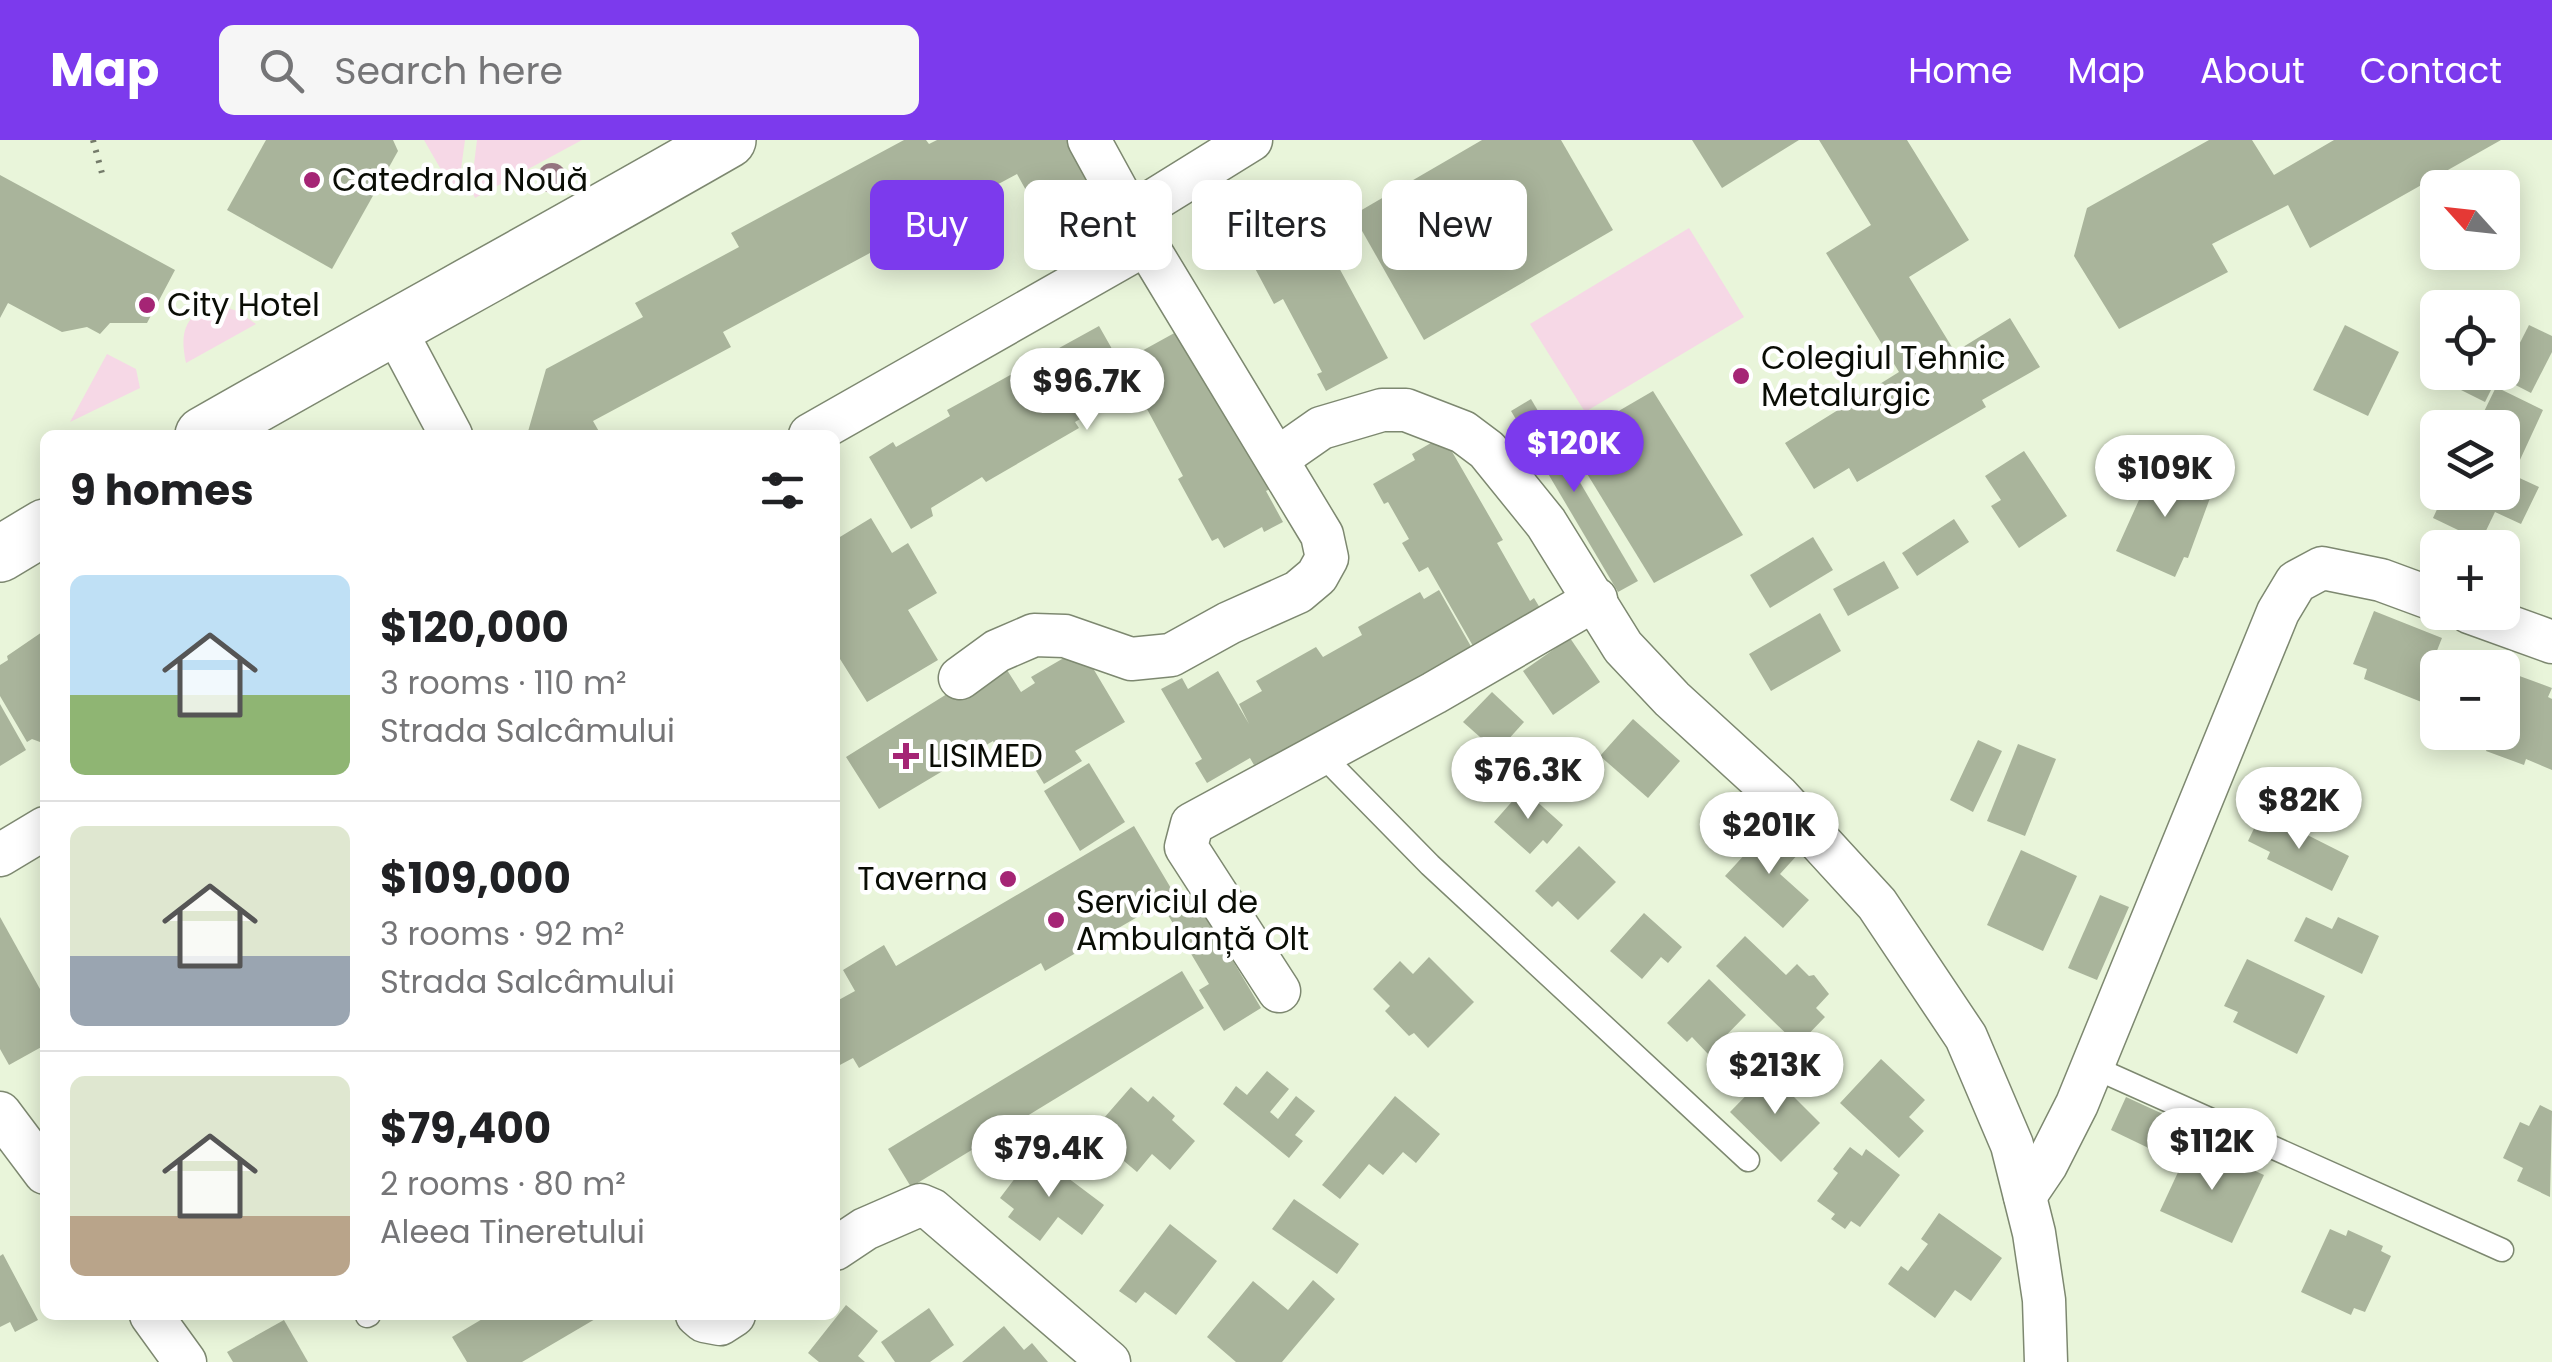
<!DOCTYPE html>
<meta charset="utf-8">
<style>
body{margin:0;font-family:Poppins,sans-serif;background:#f6f6f6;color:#202124;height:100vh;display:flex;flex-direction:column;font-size:38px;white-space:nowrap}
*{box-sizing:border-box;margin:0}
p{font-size:32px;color:#757577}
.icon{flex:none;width:55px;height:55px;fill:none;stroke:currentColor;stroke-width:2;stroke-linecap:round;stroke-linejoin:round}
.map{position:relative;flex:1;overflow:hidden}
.side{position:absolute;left:40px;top:290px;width:800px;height:890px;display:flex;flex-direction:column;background:#fff;border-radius:15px;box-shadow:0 5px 25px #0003}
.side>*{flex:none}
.top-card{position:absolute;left:870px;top:40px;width:950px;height:90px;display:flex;gap:20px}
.needle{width:65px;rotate:297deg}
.fabs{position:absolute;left:2420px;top:30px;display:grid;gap:20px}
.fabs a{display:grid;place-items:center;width:100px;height:100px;border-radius:15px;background:#fff;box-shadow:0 5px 25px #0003;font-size:50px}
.price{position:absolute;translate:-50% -85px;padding:0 22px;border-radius:35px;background:#fff;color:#222;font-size:32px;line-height:65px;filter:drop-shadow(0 2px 5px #0008)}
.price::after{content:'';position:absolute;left:50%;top:60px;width:30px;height:22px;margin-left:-15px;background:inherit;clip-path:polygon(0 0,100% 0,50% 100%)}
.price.active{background:#7c3aed;color:#fff}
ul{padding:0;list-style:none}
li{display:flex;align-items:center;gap:30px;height:250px;padding:0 30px}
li+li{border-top:2px solid #e0e0e0}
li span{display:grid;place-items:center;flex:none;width:280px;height:200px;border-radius:15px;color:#555}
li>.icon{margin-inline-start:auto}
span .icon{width:120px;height:120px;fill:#fffc;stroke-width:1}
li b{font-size:42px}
h2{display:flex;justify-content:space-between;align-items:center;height:120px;padding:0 30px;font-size:42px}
.chip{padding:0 35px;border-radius:15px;background:#fff;box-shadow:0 5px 25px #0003;font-size:35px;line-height:90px}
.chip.active{background:#7c3aed;color:#fff}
header{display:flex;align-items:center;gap:60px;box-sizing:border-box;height:140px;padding:0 50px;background:#7c3aed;color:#fff}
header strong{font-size:48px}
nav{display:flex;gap:55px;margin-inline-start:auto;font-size:35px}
.search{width:700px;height:90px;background:#f6f6f6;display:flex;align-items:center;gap:25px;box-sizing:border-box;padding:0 35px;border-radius:15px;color:#757577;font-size:38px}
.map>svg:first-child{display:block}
.green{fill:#f6d8e6}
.building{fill:#a9b49b}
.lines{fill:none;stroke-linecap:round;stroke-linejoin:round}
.service-casing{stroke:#7d8870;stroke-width:25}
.minor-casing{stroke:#7d8870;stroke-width:45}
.secondary-casing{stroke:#7d8870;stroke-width:58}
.path{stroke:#747b6a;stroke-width:6;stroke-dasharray:2.5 8;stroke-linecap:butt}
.service{stroke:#fff;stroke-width:22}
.minor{stroke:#fff;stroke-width:42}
.secondary{stroke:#fff;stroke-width:55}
.tree{fill:#957580}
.poi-dot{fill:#a52575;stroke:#fff;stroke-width:4}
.labels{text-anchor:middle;stroke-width:9;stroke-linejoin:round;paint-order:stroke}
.poi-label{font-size:32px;fill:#0a0d05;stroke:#fff;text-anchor:start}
</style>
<header>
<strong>Map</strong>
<div class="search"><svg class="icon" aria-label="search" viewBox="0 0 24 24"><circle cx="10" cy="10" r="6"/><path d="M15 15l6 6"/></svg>Search here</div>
<nav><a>Home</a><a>Map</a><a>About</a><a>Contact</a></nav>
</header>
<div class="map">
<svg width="2552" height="1222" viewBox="0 0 2552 1222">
<rect width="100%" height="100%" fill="#e9f5da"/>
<!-- green -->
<g class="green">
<path d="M424,0H465L458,51L455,54Z"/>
<path d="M477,0H582L475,58L471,49Z"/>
<path d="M1689,88L1744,177L1585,272L1530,184Z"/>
<path d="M219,165L237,171L256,184L186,223C179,191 185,172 219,165Z"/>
<path d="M107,214L136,229L140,248L70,282Z"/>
</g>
<!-- building -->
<g class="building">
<path d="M266,0H393L398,11L332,129L227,70Z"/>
<path d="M904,0H926L929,4L937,0H1067L1091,45L1039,74L1017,34L723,192L731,207L593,281L601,295H527L546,229L643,177L635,163L739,107L731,93Z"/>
<path d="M1482,0H1561L1613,90L1424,200L1353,75Z"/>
<path d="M1692,0H1799L1722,48Z"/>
<path d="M1819,0H1907L1969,100L1909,137L1955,212L2010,178L2040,227L1982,260L1986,267L1857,342L1849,328L1814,349L1785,303L1899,232L1826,113L1871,85Z"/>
<path d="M2209,0H2252L2274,35L2334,0H2501L2310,108L2288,65L2212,104L2228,132L2119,189L2074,116L2087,68Z"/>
<path d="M0,35L175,130L147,183H110L100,194L87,187L62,192L8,163L0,178Z"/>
<path d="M1299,50L1305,62L1309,59L1329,98L1324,100L1388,218L1326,251L1317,234L1322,232L1283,159L1274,164L1242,104L1248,100L1238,82Z"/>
<path d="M2502,184L2520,194L2502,228Z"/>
<path d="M2345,185L2399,212L2368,276L2313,250Z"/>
<path d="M2529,185L2552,196V212L2531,253L2502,238Z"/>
<path d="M1099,186L1120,223L1178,191L1237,297L1242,294L1272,348L1266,351L1283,382L1264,392L1262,387L1224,408L1218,398L1212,401L1178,339L1183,336L1140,256L1128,262L1123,254L1075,282L1079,288L986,342L982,337L931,368L933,376L911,389L869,317L893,302L896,307L950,276L947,270Z"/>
<path d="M2465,232H2500L2485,262L2457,248Z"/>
<path d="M2496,247L2543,270L2513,335L2539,347L2521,384L2495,372L2481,401L2433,378L2445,352H2502V288H2476Z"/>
<path d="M1653,251L1743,395L1654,443L1567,301Z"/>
<path d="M1531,259L1638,441L1618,452L1511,271Z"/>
<path d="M1443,296L1503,400L1497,403L1530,461L1534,458L1540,468L1473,506L1428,427L1419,432L1402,403L1409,399L1388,362L1384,364L1373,344L1415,320L1412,314Z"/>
<path d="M2024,311L2067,376L2019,408L1991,366L2001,360L1985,336Z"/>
<path d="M2157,320L2202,340L2197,352L2210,358L2188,418L2184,417L2175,437L2116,411Z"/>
<path d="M871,378L892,413L908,403L937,453L908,470L938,520L867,562L835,511V400Z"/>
<path d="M1954,379L1969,402L1917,436L1902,413Z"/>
<path d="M1813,397L1833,430L1770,468L1750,435Z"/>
<path d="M1884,421L1899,448L1848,476L1833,449Z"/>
<path d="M1439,450L1473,510L1271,621L1269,617L1254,625L1250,618L1207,643L1195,623L1202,619L1161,549L1182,538L1188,549L1218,531L1249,584L1239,564L1262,551L1256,541L1316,507L1323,517L1362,495L1358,487L1420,452L1424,459Z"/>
<path d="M2374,471L2442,498L2432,523L2438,526V544L2429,565L2364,539L2367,529L2353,524Z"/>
<path d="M1820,473L1841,511L1771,551L1749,514Z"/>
<path d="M45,490V600L40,602L32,599L27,602L0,556V525L8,520L7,516Z"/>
<path d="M1570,498L1600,542L1553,575L1523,531Z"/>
<path d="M1081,508L1125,582L1075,611L1082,621L1044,644L1030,621L1012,632L993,601L879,669L846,617L979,534L1007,530L1021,552L1035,543L1031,537Z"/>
<path d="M2514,534L2552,548L2548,557L2552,559V630L2526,619L2524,625L2486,611L2493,592H2502V565Z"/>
<path d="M1492,552L1524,582L1497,612L1463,582Z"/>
<path d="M0,564L26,610L0,626Z"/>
<path d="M1633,579L1680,621L1648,658L1600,616Z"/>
<path d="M1978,600L2002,611L1973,672L1950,660Z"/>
<path d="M2018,604L2056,619L2025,696L1987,681Z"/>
<path d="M1089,623L1125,682L1080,711L1044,651Z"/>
<path d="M1523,649L1563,685L1547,704L1543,700L1530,714L1494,682Z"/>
<path d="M2262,672L2349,716L2332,751L2267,719L2270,712L2248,701Z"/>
<path d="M1134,686L1175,755L1045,831L1041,823L859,928L853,918L838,926L835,920V862L855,851L843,830L884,805L896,826Z"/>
<path d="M1771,686L1800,712L1780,734L1809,760L1783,788L1725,736Z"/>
<path d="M1579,706L1616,742L1578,780L1558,761L1552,767L1535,751Z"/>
<path d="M2021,710L2077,736L2043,811L1987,785Z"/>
<path d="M1193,754L1261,868L1224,891L1199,850L1209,844L1165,770Z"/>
<path d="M2100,755L2129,767L2097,840L2068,828Z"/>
<path d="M1644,773L1682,807L1668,823L1661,817L1642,839L1610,811Z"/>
<path d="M0,777L45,858V905L9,925L0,909Z"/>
<path d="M2306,777L2332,789L2338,777L2379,796L2362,834L2294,801Z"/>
<path d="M1745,796L1786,835L1797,824L1809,836L1814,835L1829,854L1816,868L1825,877L1798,905L1716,826Z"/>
<path d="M1429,817L1474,862L1428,908L1414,893L1409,896L1385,871L1390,866L1373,849L1400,821L1413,834Z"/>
<path d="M2247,819L2325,856L2297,914L2233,882L2238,872L2224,866Z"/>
<path d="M1182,831L1204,868L911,1047L888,1009Z"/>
<path d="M1709,839L1746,875L1708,914L1692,897L1687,902L1667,883Z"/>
<path d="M1881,919L1925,960L1909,977L1924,991L1899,1018L1840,963Z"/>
<path d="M1267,931L1289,949L1270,972L1278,979L1296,956L1315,971L1295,995L1303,1001L1289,1018L1223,964L1236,946L1247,955Z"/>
<path d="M1769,932L1820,983L1781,1022L1730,972Z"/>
<path d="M1131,947L1148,962L1153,956L1175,976L1172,980L1195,1001L1170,1030L1152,1014L1137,1032L1105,1005L1110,998L1097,986Z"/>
<path d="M1395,956L1440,994L1416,1023L1403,1012L1383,1035L1369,1024L1340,1059L1322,1045Z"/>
<path d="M2126,957L2176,980L2161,1014L2111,990Z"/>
<path d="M2540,965L2552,971L2550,1057L2517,1041L2523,1028L2503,1018L2520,982L2529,986Z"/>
<path d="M2192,1002L2264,1035L2232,1103L2160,1071Z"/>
<path d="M1850,1007L1862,1016L1866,1009L1900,1035L1860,1087L1851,1081L1845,1089L1831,1079L1835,1074L1817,1061L1838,1033L1833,1029Z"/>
<path d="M1031,1017L1044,1027L1048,1023L1104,1065L1082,1095L1058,1077L1040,1101L1008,1077L1014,1069L1000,1058Z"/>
<path d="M1294,1059L1359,1104L1337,1134L1272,1089Z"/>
<path d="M1939,1073L2002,1118L1971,1161L1955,1150L1935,1178L1888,1144L1901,1126L1908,1131L1928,1104L1921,1099Z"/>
<path d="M1170,1084L1217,1121L1176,1175L1145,1152L1136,1163L1119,1151Z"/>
<path d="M2330,1089L2346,1096L2348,1090L2383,1106L2381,1111L2391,1116L2365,1172L2354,1168L2351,1175L2301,1152Z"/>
<path d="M3,1114L38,1180L15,1192L10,1182L0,1187V1116Z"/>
<path d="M1313,1140L1335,1159L1282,1222H1236L1207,1197L1253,1141L1288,1170Z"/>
<path d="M846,1165L878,1191L858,1216L865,1222H819L808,1213Z"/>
<path d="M929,1168L954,1205L930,1222H895L881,1202Z"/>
<path d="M489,1175H602L522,1222H467L452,1197Z"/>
<path d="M284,1180L308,1222H233L227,1212Z"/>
<path d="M1004,1186L1024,1210L1032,1203L1048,1222H962Z"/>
</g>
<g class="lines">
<defs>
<g id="service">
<path d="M1321,614L1430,725L1748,1020"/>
<path d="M2093,927L2502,1110"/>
<path d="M367,1176L369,1175"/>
</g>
<g id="minor">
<path d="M1130,75L1251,0"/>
<path d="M393,186L451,295"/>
<path d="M810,295L1146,104"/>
<path d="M1278,318L1321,288L1382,270H1406L1463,292L1487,310L1546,383L1623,507L1672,559L1777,655L1877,764L1966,897L2012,1005L2034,1093L2044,1160L2046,1222"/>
<path d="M2469,472L2552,502"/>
<path d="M960,538L997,511L1034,495L1065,496L1131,519L1171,515L1229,483L1298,452L1317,436L1327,418L1322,395L1146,104L1089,0"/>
<path d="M0,715L45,688"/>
<path d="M1279,851L1186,707L1192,684L1434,553L1596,459"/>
<path d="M0,973L45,1033"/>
<path d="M2025,1056L2046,1025L2077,964L2278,472L2296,442L2322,428L2381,440L2438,461"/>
<path d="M835,1109L865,1089L920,1065L932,1070L1109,1222"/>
<path d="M151,1175L185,1222"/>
<path d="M697,1175L704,1181L720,1184L734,1175"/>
</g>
<g id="secondary">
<path d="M203,295C378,195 554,100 728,0"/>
<path d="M0,414L45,387"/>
</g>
</defs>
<!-- service casing -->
<use href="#service" class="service-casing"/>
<!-- minor casing -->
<use href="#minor" class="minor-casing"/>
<!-- secondary casing -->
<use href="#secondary" class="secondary-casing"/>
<!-- path -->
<path class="path" d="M93,0L103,37"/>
<!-- service -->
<use href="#service" class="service"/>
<!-- minor -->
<use href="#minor" class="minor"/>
<!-- secondary -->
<use href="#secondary" class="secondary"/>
</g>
<!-- trees -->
<circle class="tree" cx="552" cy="38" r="15"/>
<!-- markers -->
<g class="poi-dot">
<circle cx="312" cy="40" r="10"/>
<circle cx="147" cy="165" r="10"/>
<circle cx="1741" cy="236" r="10"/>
<path d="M901 601h10v10h10v10h-10v10h-10v-10h-10v-10h10z"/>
<circle cx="1008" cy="739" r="10"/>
<circle cx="1056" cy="780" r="10"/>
</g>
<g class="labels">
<!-- poi labels -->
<g class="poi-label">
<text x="332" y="51">Catedrala Nouă</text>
<text x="167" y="176">City Hotel</text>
<text x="1761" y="229">Colegiul Tehnic<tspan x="1761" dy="37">Metalurgic</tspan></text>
<text x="928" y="627">LISIMED</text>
<text x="988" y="750" text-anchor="end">Taverna</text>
<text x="1076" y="773">Serviciul de<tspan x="1076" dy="37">Ambulanță Olt</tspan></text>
</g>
</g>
</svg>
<div class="fabs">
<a><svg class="needle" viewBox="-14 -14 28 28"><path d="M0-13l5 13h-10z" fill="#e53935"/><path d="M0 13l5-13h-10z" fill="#757577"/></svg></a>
<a><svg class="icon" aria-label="locate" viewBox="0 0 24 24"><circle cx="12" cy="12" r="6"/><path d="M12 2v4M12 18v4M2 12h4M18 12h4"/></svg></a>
<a><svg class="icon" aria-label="layers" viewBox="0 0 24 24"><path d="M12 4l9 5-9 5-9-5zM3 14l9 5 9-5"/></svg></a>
<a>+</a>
<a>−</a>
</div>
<b class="price" style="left:1087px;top:293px">$96.7K</b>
<b class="price active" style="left:1574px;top:355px">$120K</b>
<b class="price" style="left:2165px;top:380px">$109K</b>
<b class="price" style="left:1528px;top:682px">$76.3K</b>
<b class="price" style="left:2299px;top:712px">$82K</b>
<b class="price" style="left:1769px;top:737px">$201K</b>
<b class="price" style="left:1775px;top:977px">$213K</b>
<b class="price" style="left:2212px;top:1053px">$112K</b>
<b class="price" style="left:1049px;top:1060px">$79.4K</b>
<div class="top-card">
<a class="chip active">Buy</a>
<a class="chip">Rent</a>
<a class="chip">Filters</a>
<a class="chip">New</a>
</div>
<section class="side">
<h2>9 homes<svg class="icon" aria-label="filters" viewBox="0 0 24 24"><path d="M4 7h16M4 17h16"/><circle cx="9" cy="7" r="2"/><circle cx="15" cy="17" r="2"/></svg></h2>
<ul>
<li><span style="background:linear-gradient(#bfe0f5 60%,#8fb573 0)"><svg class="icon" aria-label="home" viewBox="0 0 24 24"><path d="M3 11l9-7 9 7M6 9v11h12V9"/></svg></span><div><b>$120,000</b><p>3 rooms · 110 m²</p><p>Strada Salcâmului</p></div></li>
<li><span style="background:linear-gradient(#dfe7d0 65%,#9aa5b1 0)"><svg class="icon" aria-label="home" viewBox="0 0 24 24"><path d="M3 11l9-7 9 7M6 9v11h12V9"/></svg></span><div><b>$109,000</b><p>3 rooms · 92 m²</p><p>Strada Salcâmului</p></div></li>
<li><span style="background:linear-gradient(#dfe7d0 70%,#b9a48a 0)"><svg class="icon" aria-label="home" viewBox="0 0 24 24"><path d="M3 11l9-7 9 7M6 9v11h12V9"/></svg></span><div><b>$79,400</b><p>2 rooms · 80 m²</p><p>Aleea Tineretului</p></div></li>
</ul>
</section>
</div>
